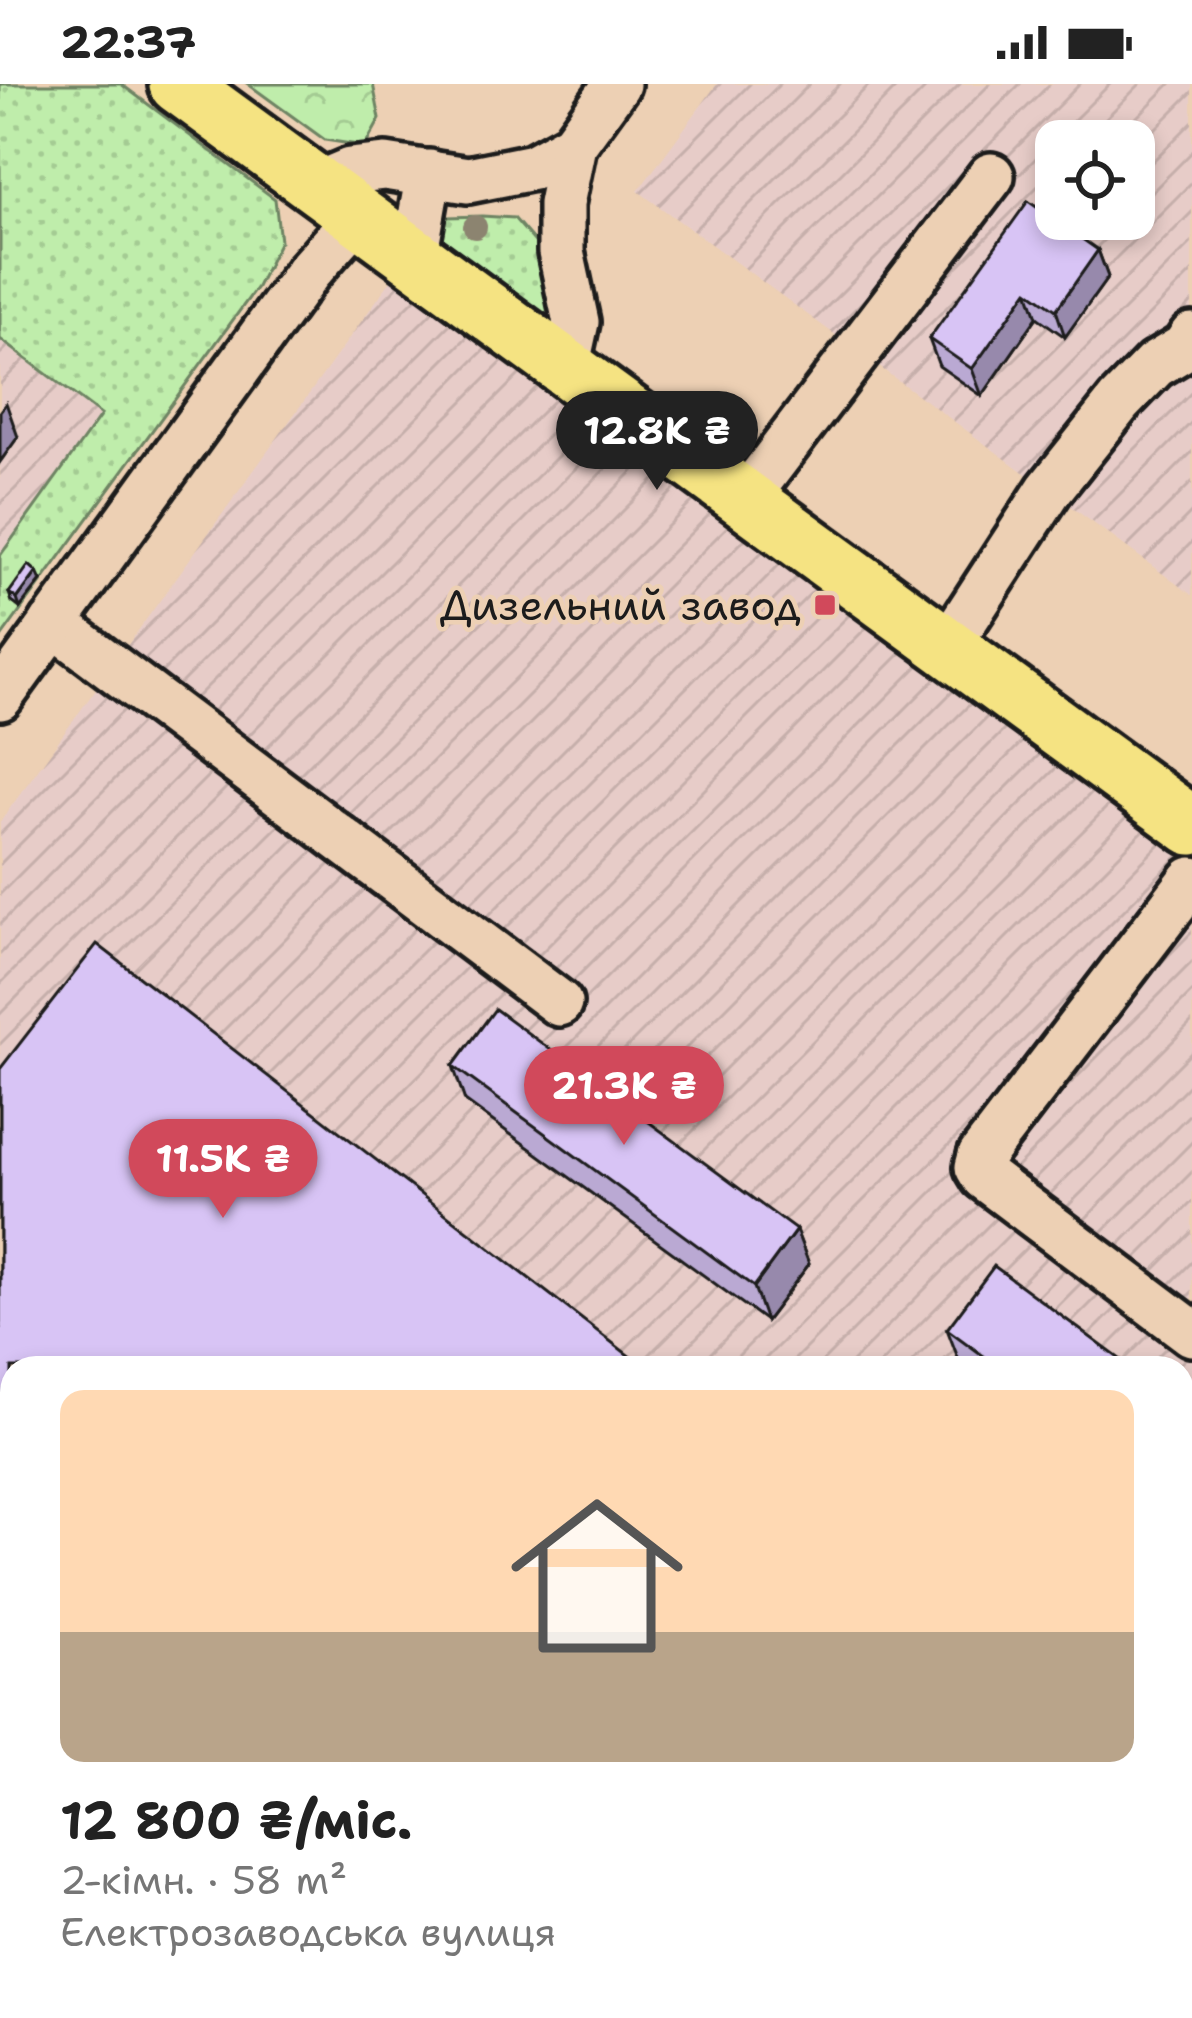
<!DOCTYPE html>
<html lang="uk">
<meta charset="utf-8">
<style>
body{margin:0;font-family:"Shantell Sans",sans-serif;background:#f2f2f2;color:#222;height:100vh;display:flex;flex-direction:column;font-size:45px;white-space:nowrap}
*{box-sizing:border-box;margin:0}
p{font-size:39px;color:#767676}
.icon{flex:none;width:66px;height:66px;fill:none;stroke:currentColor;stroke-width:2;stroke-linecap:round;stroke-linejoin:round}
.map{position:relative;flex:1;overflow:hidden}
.side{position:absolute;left:0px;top:1272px;width:1194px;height:663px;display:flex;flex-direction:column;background:#fff;border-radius:36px 36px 0 0;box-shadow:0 6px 18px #0003}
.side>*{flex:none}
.tools{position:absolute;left:1035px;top:36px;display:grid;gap:24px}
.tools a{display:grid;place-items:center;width:120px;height:120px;border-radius:24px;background:#fff;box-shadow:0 6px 18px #0003;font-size:60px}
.price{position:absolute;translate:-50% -102px;padding:0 27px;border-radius:42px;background:#d1495b;color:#fff;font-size:39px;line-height:78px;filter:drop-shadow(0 3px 6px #0008)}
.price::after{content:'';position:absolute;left:50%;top:72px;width:36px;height:27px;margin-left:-18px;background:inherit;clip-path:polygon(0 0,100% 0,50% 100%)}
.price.active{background:#222;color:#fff}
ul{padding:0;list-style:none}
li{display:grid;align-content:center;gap:24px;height:636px;padding:0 60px}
li span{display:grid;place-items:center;height:372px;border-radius:24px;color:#555}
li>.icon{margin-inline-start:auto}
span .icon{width:216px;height:216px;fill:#fffc;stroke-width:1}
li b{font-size:51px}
.status{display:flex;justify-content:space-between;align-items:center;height:84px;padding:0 60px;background:#fff;direction:ltr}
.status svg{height:33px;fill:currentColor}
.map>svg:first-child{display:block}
.industrial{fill:url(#industrial-furrows);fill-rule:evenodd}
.grass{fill:url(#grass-dots);stroke:#6e8464;stroke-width:3}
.forest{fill:url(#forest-crowns);stroke:#6e8464;stroke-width:3}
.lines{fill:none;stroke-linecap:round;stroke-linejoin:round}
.minor-casing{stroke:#1c1c1c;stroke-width:54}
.major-casing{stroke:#1c1c1c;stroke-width:66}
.minor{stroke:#edd0b4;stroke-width:45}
.major{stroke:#f5e382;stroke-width:57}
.tree{fill:#8c8470}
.wall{fill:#baa9d3;stroke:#1c1c1c;stroke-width:3}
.shaded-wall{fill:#9789ac;stroke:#1c1c1c;stroke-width:3}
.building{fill:#d8c4f5;stroke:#1c1c1c;stroke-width:3}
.poi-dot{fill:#d1495b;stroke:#edd0b4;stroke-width:4.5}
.labels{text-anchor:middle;stroke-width:9;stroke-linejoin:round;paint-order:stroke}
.poi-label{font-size:42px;fill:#1c1c1c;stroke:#edd0b4;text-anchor:end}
</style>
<div class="status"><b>22:37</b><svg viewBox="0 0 49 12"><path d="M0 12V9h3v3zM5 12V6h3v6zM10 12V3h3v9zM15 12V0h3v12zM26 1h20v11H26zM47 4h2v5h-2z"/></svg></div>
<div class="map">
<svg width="1192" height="1934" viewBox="0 0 1192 1934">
<defs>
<pattern id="industrial-furrows" width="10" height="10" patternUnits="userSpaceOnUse" patternTransform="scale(3)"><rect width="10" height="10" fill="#e7ccc8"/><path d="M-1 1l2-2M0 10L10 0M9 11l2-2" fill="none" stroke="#c6afab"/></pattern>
<pattern id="grass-dots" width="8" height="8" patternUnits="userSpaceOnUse" patternTransform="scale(3)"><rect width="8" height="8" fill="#bfedab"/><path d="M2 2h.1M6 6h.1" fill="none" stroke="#a4cb93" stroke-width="1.8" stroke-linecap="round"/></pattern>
<pattern id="forest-crowns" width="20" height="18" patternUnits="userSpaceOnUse" patternTransform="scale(3)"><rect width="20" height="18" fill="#bfedab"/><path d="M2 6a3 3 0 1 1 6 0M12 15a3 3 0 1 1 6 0" fill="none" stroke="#a4cb93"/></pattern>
</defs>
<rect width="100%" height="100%" fill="#edd0b4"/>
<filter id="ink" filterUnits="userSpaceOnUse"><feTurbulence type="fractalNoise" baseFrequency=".00833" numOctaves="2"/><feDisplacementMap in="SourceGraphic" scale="24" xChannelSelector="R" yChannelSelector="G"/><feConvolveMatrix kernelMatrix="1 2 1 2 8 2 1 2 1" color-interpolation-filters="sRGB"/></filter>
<g filter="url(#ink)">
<!-- industrial -->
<g class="industrial">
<path d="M717,0H1192V511L638,107ZM1056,57H1134V135H1056Z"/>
<path d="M410,170L1192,742V1934H0V738ZM12,1284H1182V1923H12Z"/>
<path d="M0,255L101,331L0,472Z"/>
</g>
<!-- grass -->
<g class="grass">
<path d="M0,0H121L275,115L280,157L257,203L0,555V472L101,331L0,255Z"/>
<path d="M482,132L514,134L540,164L562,267L441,182L437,141L447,133Z"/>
</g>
<!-- forest -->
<path class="forest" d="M248,0H373L380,35L365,62L325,56Z"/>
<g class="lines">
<defs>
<g id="minor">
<path d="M317,101L350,87L385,83L468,96L533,83L573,61L617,0"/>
<path d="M414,173L429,89"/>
<path d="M566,284L576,238L561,168V120L573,61"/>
<path d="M745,415L991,92"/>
<path d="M53,539L559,919"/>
<path d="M947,563L1049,406L1119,318L1155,281L1185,263L1192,252"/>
<path d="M0,613L308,188L358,132"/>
<path d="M1192,796L981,1072L978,1083L984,1093L1192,1249"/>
<path d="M386,1934L394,1923"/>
</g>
<path id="major" d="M178,0L1192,742"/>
</defs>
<!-- minor casing -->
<use href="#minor" class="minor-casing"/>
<!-- major casing -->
<use href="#major" class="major-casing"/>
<!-- minor -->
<use href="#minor" class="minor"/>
<!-- major -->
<use href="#major" class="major"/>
</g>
<!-- trees -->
<circle class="tree" cx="475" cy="143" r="12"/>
<!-- wall -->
<g class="wall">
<path d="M1098,166L1108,193L1065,253L1037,233L982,312L939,282L929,255Z"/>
<path d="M41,497L20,524L12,518L9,509Z"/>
<path d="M453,982L796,1146L809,1180L766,1237L465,1017Z"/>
<path d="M0,985L12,1284V1502L0,1493Z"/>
<path d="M947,1245L1132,1284H966L960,1279Z"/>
<path d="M1182,1321L1192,1328V1450L1182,1443Z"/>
<path d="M0,1682L12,1691V1843L0,1835Z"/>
<path d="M125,1923H333L337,1934H140Z"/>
<path d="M662,1923H1182L1192,1934H677Z"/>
</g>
<!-- shaded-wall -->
<g class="shaded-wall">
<path d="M1098,166L1108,193L1065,253L1056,226Z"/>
<path d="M1028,206L1037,233L982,312L972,285Z"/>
<path d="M6,319L18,353L0,378V327Z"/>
<path d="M37,488L41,497L20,524L17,515Z"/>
<path d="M796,1146L809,1180L766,1237L754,1203Z"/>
<path d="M1192,1402V1447L1182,1420V1415Z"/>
<path d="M234,1923H238L242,1934H226Z"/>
<path d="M326,1923H333L337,1934H318Z"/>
</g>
<!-- building -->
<g class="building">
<path d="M1028,117L1098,166L1056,226L1028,206L972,285L929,255Z"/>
<path d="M29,481L37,488L17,515L9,509Z"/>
<path d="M97,860L645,1284H12V1477L0,1468V985Z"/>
<path d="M495,925L796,1146L754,1203L453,982Z"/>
<path d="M994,1182L1132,1284H1000L947,1245Z"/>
<path d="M1182,1321L1192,1328V1402L1182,1415Z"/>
<path d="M1182,1550L1192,1558V1934H712L697,1923H1182Z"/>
<path d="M0,1682L12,1691V1818L0,1809Z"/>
<path d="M161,1923H234L226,1934H176Z"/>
<path d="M241,1923H326L318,1934H257Z"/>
</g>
</g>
<!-- markers -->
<rect class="poi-dot" x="813" y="509" width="24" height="24" rx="6"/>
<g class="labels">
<!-- poi labels -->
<g class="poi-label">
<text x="801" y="536">Дизельний завод</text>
</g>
</g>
</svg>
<div class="tools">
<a><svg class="icon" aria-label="locate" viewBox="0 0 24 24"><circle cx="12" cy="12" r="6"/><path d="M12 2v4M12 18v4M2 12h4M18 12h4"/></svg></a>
</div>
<b class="price active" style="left:657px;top:409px">12.8K ₴</b>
<b class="price" style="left:624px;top:1064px">21.3K ₴</b>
<b class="price" style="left:223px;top:1137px">11.5K ₴</b>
<section class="side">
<ul>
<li><span style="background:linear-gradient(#ffd9b3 65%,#b9a48a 0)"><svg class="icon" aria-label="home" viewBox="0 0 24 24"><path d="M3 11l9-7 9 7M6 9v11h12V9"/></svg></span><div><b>12 800 ₴/міс.</b><p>2-кімн. · 58 m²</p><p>Електрозаводська вулиця</p></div></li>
</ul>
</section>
</div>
